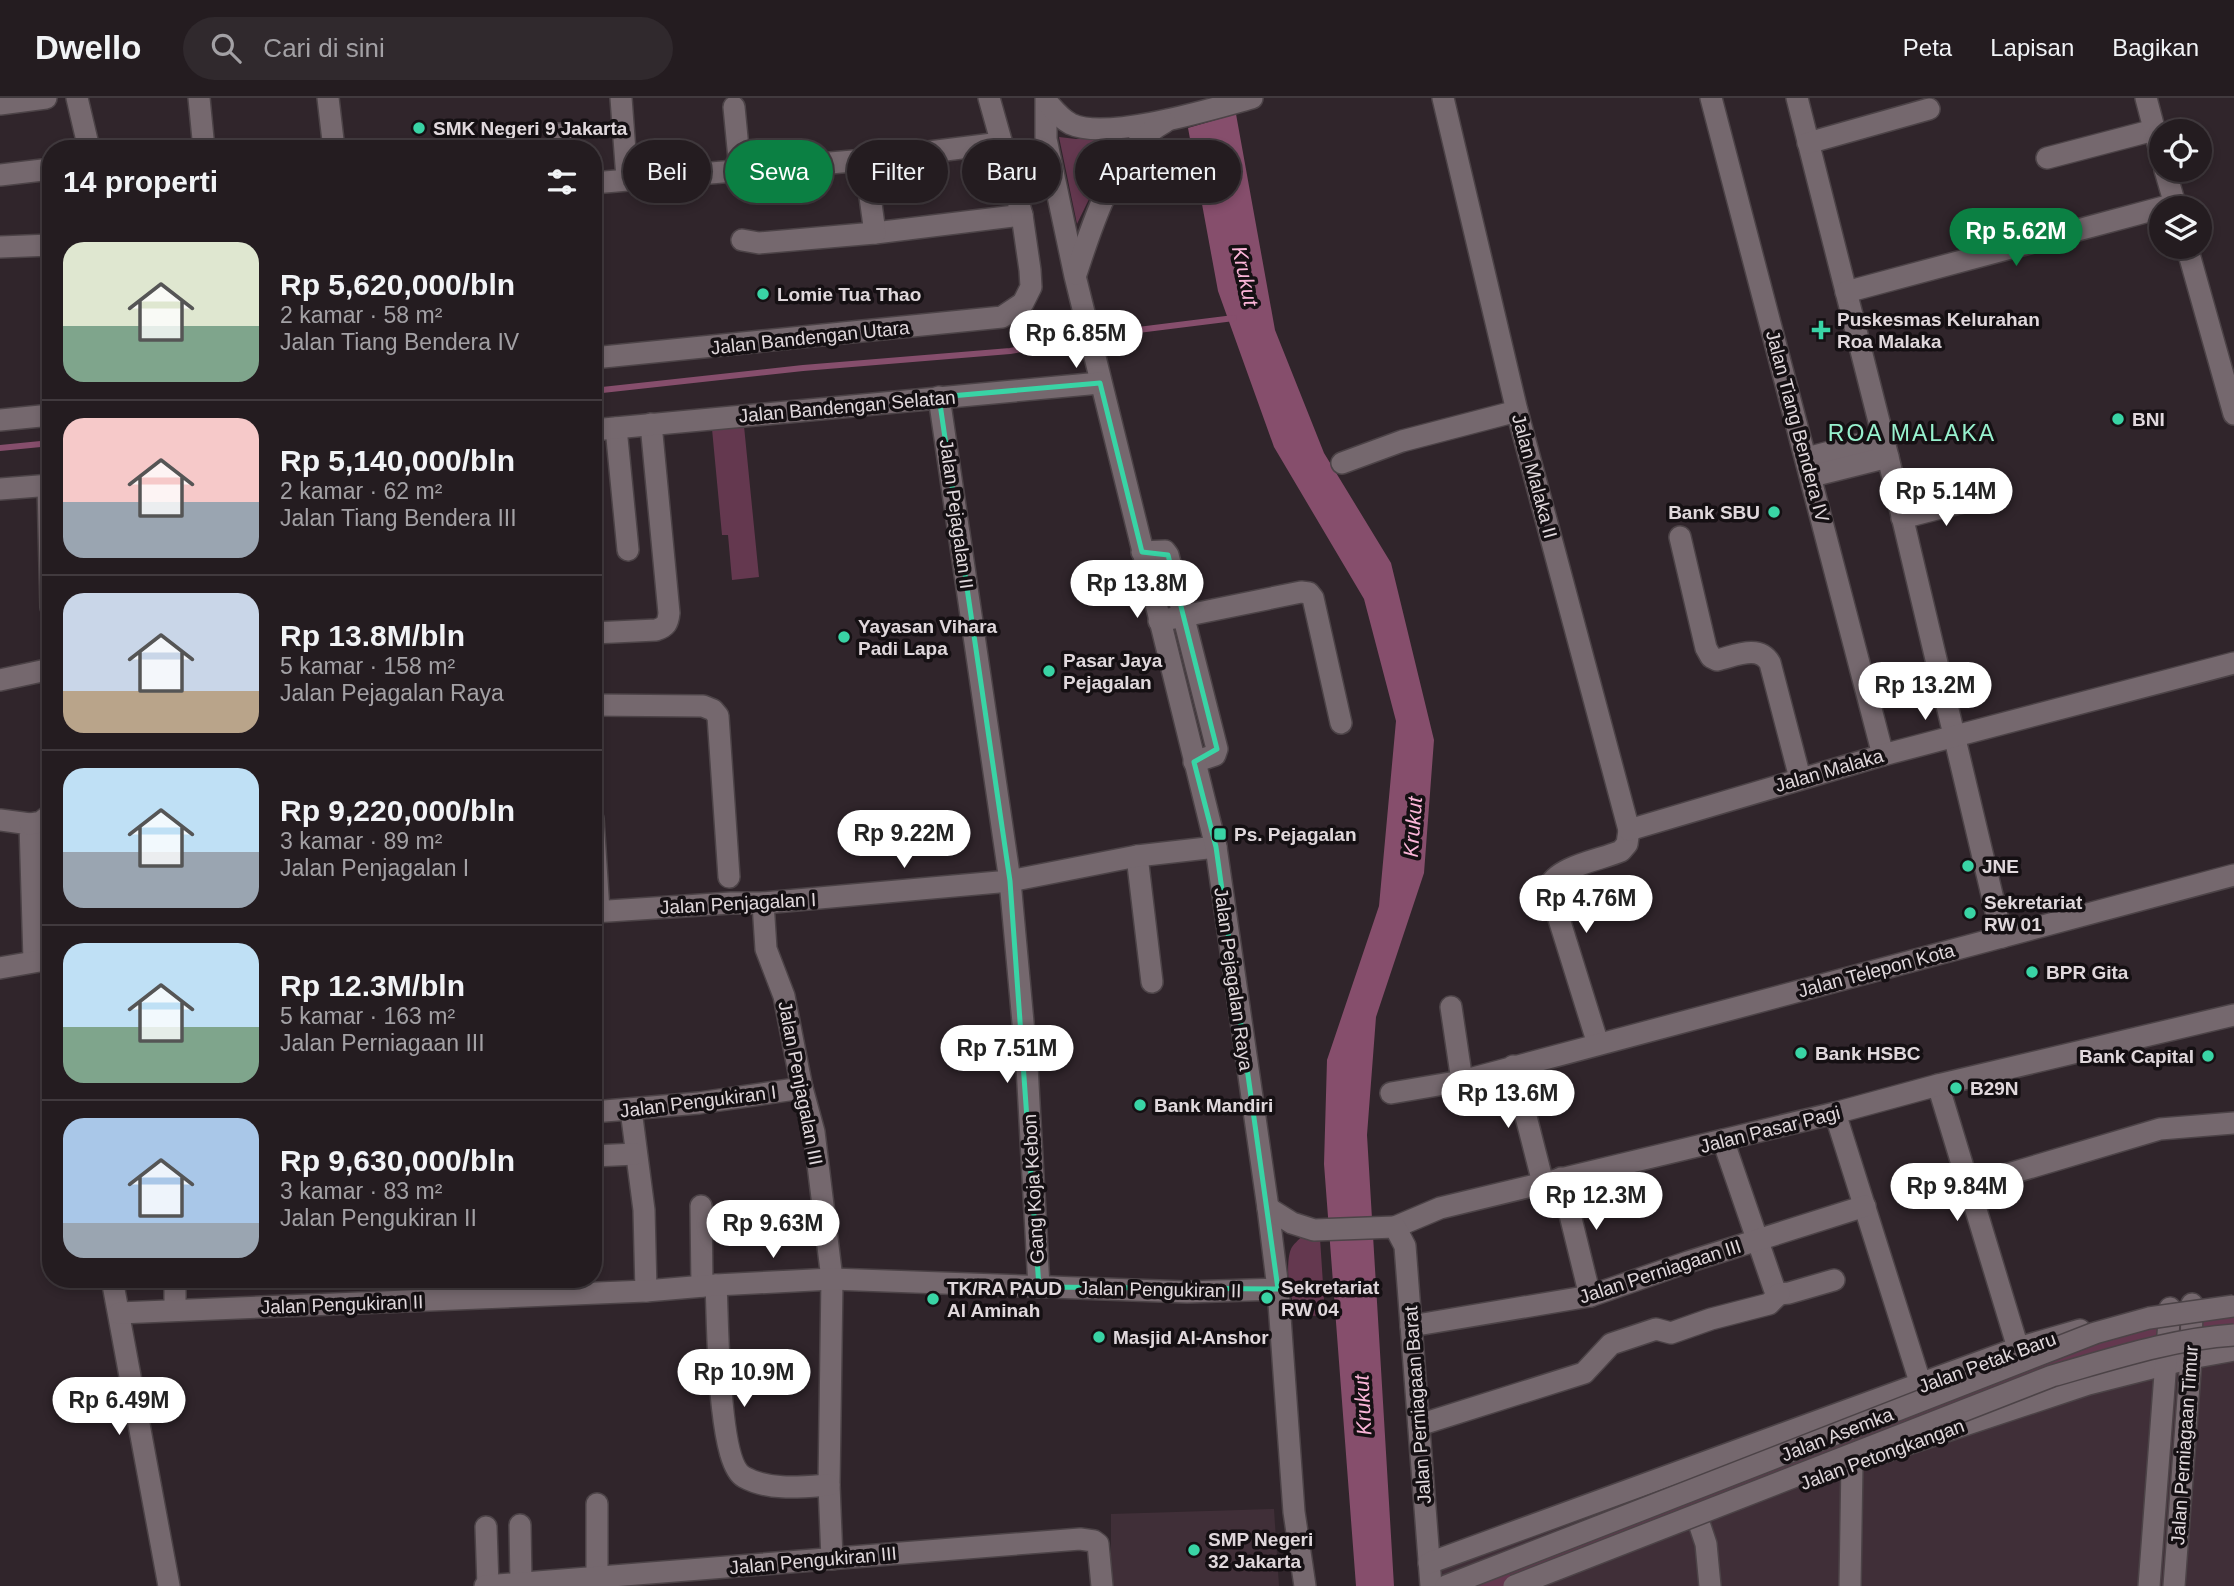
<!DOCTYPE html>
<html lang="id">
<meta charset="utf-8">
<style>
body{margin:0;font-family:Arial,sans-serif;background:#30292d;color:#f1f3f6;height:100vh;display:flex;flex-direction:column;font-size:26px;white-space:nowrap}
*{box-sizing:border-box;margin:0}
p{font-size:23px;color:#a3a1a5}
.icon{flex:none;width:38px;height:38px;fill:none;stroke:currentColor;stroke-width:2;stroke-linecap:round;stroke-linejoin:round}
.map{position:relative;flex:1;overflow:hidden}
.drawer{position:absolute;left:42px;top:42px;width:560px;height:1148px;display:flex;flex-direction:column;background:#241c20;border-radius:28px;box-shadow:0 4px 10px #0003,0 0 0 2px #413a3e}
.drawer>*{flex:none}
.hud{position:absolute;left:623px;top:42px;width:665px;height:63px;display:flex;gap:14px}
.tools{position:absolute;left:2149px;top:21px;display:grid;gap:14px}
.tools a{display:grid;place-items:center;width:63px;height:63px;border-radius:50%;background:#241c20;box-shadow:0 4px 10px #0003,0 0 0 2px #413a3e;font-size:35px}
.price{position:absolute;translate:-50% -60px;padding:0 16px;border-radius:24px;background:#fff;color:#222;font-size:23px;line-height:46px;filter:drop-shadow(0 2px 4px #0008)}
.price::after{content:'';position:absolute;left:50%;top:42px;width:21px;height:16px;margin-left:-10px;background:inherit;clip-path:polygon(0 0,100% 0,50% 100%)}
.price.on{background:#0b8043;color:#fff}
ul{padding:0;list-style:none}
li{display:flex;align-items:center;gap:21px;height:175px;padding:0 21px}
li+li{border-top:2px solid #413a3e}
li span{display:grid;place-items:center;flex:none;width:196px;height:140px;border-radius:21px;color:#555}
li>.icon{margin-inline-start:auto}
span .icon{width:84px;height:84px;fill:#fffc;stroke-width:1}
li b{font-size:30px}
h2{display:flex;justify-content:space-between;align-items:center;height:84px;padding:0 21px;font-size:30px}
.pill{padding:0 24px;border-radius:32px;background:#241c20;box-shadow:0 4px 10px #0003,0 0 0 2px #413a3e;font-size:24px;line-height:63px}
.pill.on{background:#0b8043;color:#fff}
header{display:flex;align-items:center;gap:42px;box-sizing:border-box;height:98px;padding:0 35px;background:#241c20;border-bottom:2px solid #413a3e}
header strong{font-size:33px}
nav{display:flex;gap:38px;margin-inline-start:auto;font-size:24px}
.search{width:490px;height:63px;background:#30292d;display:flex;align-items:center;gap:18px;box-sizing:border-box;padding:0 24px;border-radius:38px;color:#a3a1a5;font-size:26px}
.map>svg:first-child{display:block}
.built{fill:#402f38}
.green{fill:#64384f}
.water{fill:#864e6c}
.lines{fill:none;stroke-linecap:round;stroke-linejoin:round}
.stream{stroke:#864e6c;stroke-width:6}
.street-casing{stroke:#4c4347;stroke-width:24}
.secondary-casing{stroke:#4c4347;stroke-width:24}
.street{stroke:#75686e;stroke-width:21}
.secondary{stroke:#75686e;stroke-width:21}
.secondary-bridge-casing{stroke:#4c4347;stroke-width:24;stroke-linecap:butt}
.secondary-bridge{stroke:#75686e;stroke-width:21}
.marked{fill:none;stroke:#39d4a5;stroke-width:5;stroke-linejoin:round}
.poi-dot{fill:#39d4a5;stroke:#151013;stroke-width:2.5}
.labels{text-anchor:middle;stroke-width:7;stroke-linejoin:round;paint-order:stroke}
.poi-label{font-size:19px;font-weight:bold;fill:#e0d8dc;stroke:#151013;text-anchor:start}
.street-label{font-size:19px;fill:#e0d8dc;stroke:#151013}
.water-label{font-size:21px;font-style:italic;fill:#fbb5d8;stroke:#151013}
.quarter-label{font-size:23px;letter-spacing:2px;fill:#97f1ce;stroke:#151013}
</style>
<header>
<strong>Dwello</strong>
<div class="search"><svg class="icon" aria-label="search" viewBox="0 0 24 24"><circle cx="10" cy="10" r="6"/><path d="M15 15l6 6"/></svg>Cari di sini</div>
<nav><a>Peta</a><a>Lapisan</a><a>Bagikan</a></nav>
</header>
<div class="map">
<svg width="2234" height="1488" viewBox="0 0 2234 1488">
<rect width="100%" height="100%" fill="#30252b"/>
<!-- built -->
<g class="built">
<path d="M2234,1203V1488H1441L1440,1466L1615,1398Z"/>
<path d="M1274,1411L1279,1488H1111V1416Z"/>
</g>
<!-- green -->
<g class="green">
<path d="M1138,34C1106,60 1095,90 1077,126L1059,39L1076,41Z"/>
<path d="M744,328L759,479L732,482L728,437H722L712,331Z"/>
<path d="M1302,1138L1320,1140L1325,1217C1319,1217 1309,1219 1303,1217C1288,1212 1285,1164 1291,1151C1293,1146 1299,1142 1302,1138Z"/>
<path d="M2234,1208V1237L2209,1239L1514,1488H1446L2088,1238Z"/>
</g>
<!-- water -->
<path class="water" d="M1236,16L1275,232L1324,355L1391,465L1434,642L1424,775L1376,919L1367,1037L1394,1488H1356L1324,1066L1327,962L1379,808L1396,623L1364,501L1274,349L1218,193L1188,30Z"/>
<g class="lines">
<!-- stream -->
<g class="stream">
<path d="M593,293L803,270L1010,253L1114,235L1234,220"/>
<path d="M0,350L51,345"/>
</g>
<defs>
<g id="street">
<path d="M77,0L89,51"/>
<path d="M199,0L204,51"/>
<path d="M328,0L334,51"/>
<path d="M621,0L627,80"/>
<path d="M1711,0L1883,657"/>
<path d="M1797,0L1888,359L2002,839"/>
<path d="M0,6L46,0"/>
<path d="M734,9L740,71"/>
<path d="M560,36L562,51"/>
<path d="M1808,45L1929,11"/>
<path d="M2047,60L2154,32"/>
<path d="M0,77L51,71"/>
<path d="M593,85L865,62L1001,45"/>
<path d="M875,135L1022,117"/>
<path d="M742,142L759,145L875,135L865,62"/>
<path d="M0,149L51,147"/>
<path d="M1846,194L2175,106"/>
<path d="M939,299L1010,783L1027,968L1039,1189"/>
<path d="M616,330L628,452"/>
<path d="M1807,360L1883,340"/>
<path d="M1342,365L1402,343L1517,313"/>
<path d="M1812,378L1888,359"/>
<path d="M48,387L51,509"/>
<path d="M1902,420L1979,400"/>
<path d="M1680,439L1706,550L1711,559L1717,562C1735,558 1759,546 1770,565L1800,680"/>
<path d="M1142,454L1165,453L1168,457L1217,651L1215,657L1194,664"/>
<path d="M1159,523L1301,494L1309,495L1313,500L1341,625"/>
<path d="M593,535L656,532C666,529 668,525 669,515L651,326"/>
<path d="M0,582L51,571"/>
<path d="M593,607L703,608L713,612L718,618L729,779"/>
<path d="M593,721L599,813"/>
<path d="M0,722L30,726L34,862"/>
<path d="M30,726L41,724L51,716"/>
<path d="M1137,758L1152,884"/>
<path d="M763,805L766,851L784,898L802,990L814,1034L832,1181L829,1387L832,1461"/>
<path d="M593,814L731,805H763L1010,783L1137,758L1216,749"/>
<path d="M0,870L51,861"/>
<path d="M1451,909L1462,983"/>
<path d="M1598,946L1549,789C1557,768 1601,762 1621,753L1627,746L1629,732"/>
<path d="M1513,968L1543,1085"/>
<path d="M1938,987L2018,1250"/>
<path d="M1391,995L1462,983L2234,777"/>
<path d="M631,1012L644,1112L646,1193"/>
<path d="M593,1014L699,1005L802,990"/>
<path d="M1835,1015L1921,1287"/>
<path d="M1723,1042L1774,1190L1779,1196L1789,1195L1834,1182"/>
<path d="M593,1058L636,1056"/>
<path d="M1561,1080L1590,1198"/>
<path d="M1968,1088L2160,1031L2234,1025"/>
<path d="M701,1108L702,1188"/>
<path d="M1395,1129L1440,1110L1835,1015L1938,987L2234,917"/>
<path d="M112,1181L169,1488"/>
<path d="M175,1181V1212"/>
<path d="M716,1187C718,1220 717,1364 744,1379C769,1393 802,1389 829,1387"/>
<path d="M119,1215L646,1193L716,1187L832,1181L1187,1194L1278,1191"/>
<path d="M1411,1228L1590,1198L1688,1164L1865,1108"/>
<path d="M1419,1327L1584,1275L1611,1246L1656,1231L1671,1235L1711,1221L1769,1206L1779,1196"/>
<path d="M597,1406V1479"/>
<path d="M1699,1425L1706,1446L1710,1488"/>
<path d="M520,1427L521,1485"/>
<path d="M486,1429L488,1488"/>
<path d="M485,1488L1080,1441L1094,1443L1098,1446L1102,1488"/>
<path d="M1850,1488L1852,1365"/>
</g>
<g id="secondary">
<path d="M1046,0V41L1075,178L1216,749L1268,1110L1278,1191L1294,1414L1305,1488"/>
<path d="M1443,0L1517,313L1629,732L1883,657L2234,565"/>
<path d="M2146,0L2161,57"/>
<path d="M1047,4C1054,12 1061,21 1071,26C1107,43 1212,11 1252,0"/>
<path d="M2165,72L2176,110"/>
<path d="M2187,149L2234,316"/>
<path d="M1076,176C1093,125 1114,52 1165,24"/>
<path d="M593,260L1002,219L1023,205L1031,189L1030,172L1022,117L989,0"/>
<path d="M0,322L51,317"/>
<path d="M593,332L1100,285"/>
<path d="M0,391L51,387"/>
<path d="M1268,1110L1292,1125L1314,1132L1395,1129L1405,1148L1431,1488"/>
<path d="M1874,1357L2088,1286L2191,1260L2234,1252"/>
<path d="M1429,1465L2018,1250L2080,1232"/>
<path d="M2149,1488L2170,1210"/>
<path d="M2174,1488L2191,1260L2192,1206"/>
</g>
</defs>
<!-- street casing -->
<use href="#street" class="street-casing"/>
<!-- secondary casing -->
<use href="#secondary" class="secondary-casing"/>
<!-- street -->
<use href="#street" class="street"/>
<!-- secondary -->
<use href="#secondary" class="secondary"/>
<defs>
<g id="secondary-bridge">
<path d="M1446,1488L2095,1235L2149,1220L2234,1208"/>
<path d="M1514,1488L2052,1278C2112,1261 2172,1241 2234,1237"/>
</g>
</defs>
<!-- secondary-bridge casing -->
<use href="#secondary-bridge" class="secondary-bridge-casing"/>
<!-- secondary-bridge -->
<use href="#secondary-bridge" class="secondary-bridge"/>
</g>
<!-- marked area -->
<path class="marked" d="M1100,285L1142,454L1168,457L1217,651L1194,664L1216,749L1278,1191L1039,1189L1010,783L939,299Z"/>
<!-- markers -->
<g class="poi-dot">
<circle cx="419" cy="30" r="7"/>
<circle cx="763" cy="196" r="7"/>
<path d="M1817.5 221.5h7v7h7v7h-7v7h-7v-7h-7v-7h7z"/>
<circle cx="2118" cy="321" r="7"/>
<circle cx="1774" cy="414" r="7"/>
<circle cx="844" cy="539" r="7"/>
<circle cx="1049" cy="573" r="7"/>
<rect x="1213" y="729" width="14" height="14" rx="3.5"/>
<circle cx="1968" cy="768" r="7"/>
<circle cx="1970" cy="815" r="7"/>
<circle cx="2032" cy="874" r="7"/>
<circle cx="1801" cy="955" r="7"/>
<circle cx="2208" cy="958" r="7"/>
<circle cx="1956" cy="990" r="7"/>
<circle cx="1140" cy="1007" r="7"/>
<circle cx="1267" cy="1200" r="7"/>
<circle cx="933" cy="1201" r="7"/>
<circle cx="1099" cy="1239" r="7"/>
<circle cx="1194" cy="1452" r="7"/>
</g>
<g class="labels">
<!-- poi labels -->
<g class="poi-label">
<text x="433" y="37">SMK Negeri 9 Jakarta</text>
<text x="777" y="203">Lomie Tua Thao</text>
<text x="1837" y="228">Puskesmas Kelurahan<tspan x="1837" dy="22">Roa Malaka</tspan></text>
<text x="2132" y="328">BNI</text>
<text x="1760" y="421" text-anchor="end">Bank SBU</text>
<text x="858" y="535">Yayasan Vihara<tspan x="858" dy="22">Padi Lapa</tspan></text>
<text x="1063" y="569">Pasar Jaya<tspan x="1063" dy="22">Pejagalan</tspan></text>
<text x="1234" y="743">Ps. Pejagalan</text>
<text x="1982" y="775">JNE</text>
<text x="1984" y="811">Sekretariat<tspan x="1984" dy="22">RW 01</tspan></text>
<text x="2046" y="881">BPR Gita</text>
<text x="1815" y="962">Bank HSBC</text>
<text x="2194" y="965" text-anchor="end">Bank Capital</text>
<text x="1970" y="997">B29N</text>
<text x="1154" y="1014">Bank Mandiri</text>
<text x="1281" y="1196">Sekretariat<tspan x="1281" dy="22">RW 04</tspan></text>
<text x="947" y="1197">TK/RA PAUD<tspan x="947" dy="22">Al Aminah</tspan></text>
<text x="1113" y="1246">Masjid Al-Anshor</text>
<text x="1208" y="1448">SMP Negeri<tspan x="1208" dy="22">32 Jakarta</tspan></text>
</g>
<!-- street labels -->
<g class="street-label">
<text transform="translate(810 239) rotate(-6)" y="7">Jalan Bandengan Utara</text>
<text transform="translate(847 308) rotate(-5)" y="7">Jalan Bandengan Selatan</text>
<text transform="translate(1798 328) rotate(75)" y="7">Jalan Tiang Bendera IV</text>
<text transform="translate(1535 378) rotate(75)" y="7">Jalan Malaka II</text>
<text transform="translate(957 416) rotate(82)" y="7">Jalan Pejagalan II</text>
<text transform="translate(1829 672) rotate(-16)" y="7">Jalan Malaka</text>
<text transform="translate(738 805) rotate(-3)" y="7">Jalan Penjagalan I</text>
<text transform="translate(1876 872) rotate(-15)" y="7">Jalan Telepon Kota</text>
<text transform="translate(1234 881) rotate(82)" y="7">Jalan Pejagalan Raya</text>
<text transform="translate(801 985) rotate(79)" y="7">Jalan Penjagalan III</text>
<text transform="translate(698 1003) rotate(-7)" y="7">Jalan Pengukiran I</text>
<text transform="translate(1770 1031) rotate(-14)" y="7">Jalan Pasar Pagi</text>
<text transform="translate(1033 1091) rotate(-93)" y="7">Gang Koja Kebon</text>
<text transform="translate(1660 1173) rotate(-18)" y="7">Jalan Perniagaan III</text>
<text transform="translate(1160 1191) rotate(1)" y="7">Jalan Pengukiran II</text>
<text transform="translate(342 1206) rotate(-2)" y="7">Jalan Pengukiran II</text>
<text transform="translate(1987 1264) rotate(-20)" y="7">Jalan Petak Baru</text>
<text transform="translate(1417 1307) rotate(-94)" y="7">Jalan Perniagaan Barat</text>
<text transform="translate(1837 1336) rotate(-21)" y="7">Jalan Asemka</text>
<text transform="translate(2184 1347) rotate(-86)" y="7">Jalan Perniagaan Timur</text>
<text transform="translate(1882 1356) rotate(-20)" y="7">Jalan Petongkangan</text>
<text transform="translate(813 1462) rotate(-5)" y="7">Jalan Pengukiran III</text>
</g>
<!-- water labels -->
<g class="water-label">
<text transform="translate(1245 178) rotate(78)" y="7">Krukut</text>
<text transform="translate(1413 729) rotate(-86)" y="7">Krukut</text>
<text transform="translate(1363 1307) rotate(-93)" y="7">Krukut</text>
</g>
<!-- quarter labels -->
<g class="quarter-label">
<text x="1912" y="343">ROA MALAKA</text>
</g>
</g>
</svg>
<div class="tools">
<a><svg class="icon" aria-label="locate" viewBox="0 0 24 24"><circle cx="12" cy="12" r="6"/><path d="M12 2v4M12 18v4M2 12h4M18 12h4"/></svg></a>
<a><svg class="icon" aria-label="layers" viewBox="0 0 24 24"><path d="M12 4l9 5-9 5-9-5zM3 14l9 5 9-5"/></svg></a>
</div>
<b class="price on" style="left:2016px;top:170px">Rp 5.62M</b>
<b class="price" style="left:1076px;top:272px">Rp 6.85M</b>
<b class="price" style="left:1946px;top:430px">Rp 5.14M</b>
<b class="price" style="left:1137px;top:522px">Rp 13.8M</b>
<b class="price" style="left:1925px;top:624px">Rp 13.2M</b>
<b class="price" style="left:904px;top:772px">Rp 9.22M</b>
<b class="price" style="left:1586px;top:837px">Rp 4.76M</b>
<b class="price" style="left:1007px;top:987px">Rp 7.51M</b>
<b class="price" style="left:1508px;top:1032px">Rp 13.6M</b>
<b class="price" style="left:1957px;top:1125px">Rp 9.84M</b>
<b class="price" style="left:1596px;top:1134px">Rp 12.3M</b>
<b class="price" style="left:773px;top:1162px">Rp 9.63M</b>
<b class="price" style="left:744px;top:1311px">Rp 10.9M</b>
<b class="price" style="left:119px;top:1339px">Rp 6.49M</b>
<div class="hud">
<a class="pill">Beli</a>
<a class="pill on">Sewa</a>
<a class="pill">Filter</a>
<a class="pill">Baru</a>
<a class="pill">Apartemen</a>
</div>
<section class="drawer">
<h2>14 properti<svg class="icon" aria-label="filters" viewBox="0 0 24 24"><path d="M4 7h16M4 17h16"/><circle cx="9" cy="7" r="2"/><circle cx="15" cy="17" r="2"/></svg></h2>
<ul>
<li><span style="background:linear-gradient(#dfe7d0 60%,#7fa58c 0)"><svg class="icon" aria-label="home" viewBox="0 0 24 24"><path d="M3 11l9-7 9 7M6 9v11h12V9"/></svg></span><div><b>Rp 5,620,000/bln</b><p>2 kamar · 58 m²</p><p>Jalan Tiang Bendera IV</p></div></li>
<li><span style="background:linear-gradient(#f6c9c9 60%,#9aa5b1 0)"><svg class="icon" aria-label="home" viewBox="0 0 24 24"><path d="M3 11l9-7 9 7M6 9v11h12V9"/></svg></span><div><b>Rp 5,140,000/bln</b><p>2 kamar · 62 m²</p><p>Jalan Tiang Bendera III</p></div></li>
<li><span style="background:linear-gradient(#c9d6e8 70%,#b9a48a 0)"><svg class="icon" aria-label="home" viewBox="0 0 24 24"><path d="M3 11l9-7 9 7M6 9v11h12V9"/></svg></span><div><b>Rp 13.8M/bln</b><p>5 kamar · 158 m²</p><p>Jalan Pejagalan Raya</p></div></li>
<li><span style="background:linear-gradient(#bfe0f5 60%,#9aa5b1 0)"><svg class="icon" aria-label="home" viewBox="0 0 24 24"><path d="M3 11l9-7 9 7M6 9v11h12V9"/></svg></span><div><b>Rp 9,220,000/bln</b><p>3 kamar · 89 m²</p><p>Jalan Penjagalan I</p></div></li>
<li><span style="background:linear-gradient(#bfe0f5 60%,#7fa58c 0)"><svg class="icon" aria-label="home" viewBox="0 0 24 24"><path d="M3 11l9-7 9 7M6 9v11h12V9"/></svg></span><div><b>Rp 12.3M/bln</b><p>5 kamar · 163 m²</p><p>Jalan Perniagaan III</p></div></li>
<li><span style="background:linear-gradient(#a9c7e8 75%,#9aa5b1 0)"><svg class="icon" aria-label="home" viewBox="0 0 24 24"><path d="M3 11l9-7 9 7M6 9v11h12V9"/></svg></span><div><b>Rp 9,630,000/bln</b><p>3 kamar · 83 m²</p><p>Jalan Pengukiran II</p></div></li>
</ul>
</section>
</div>
